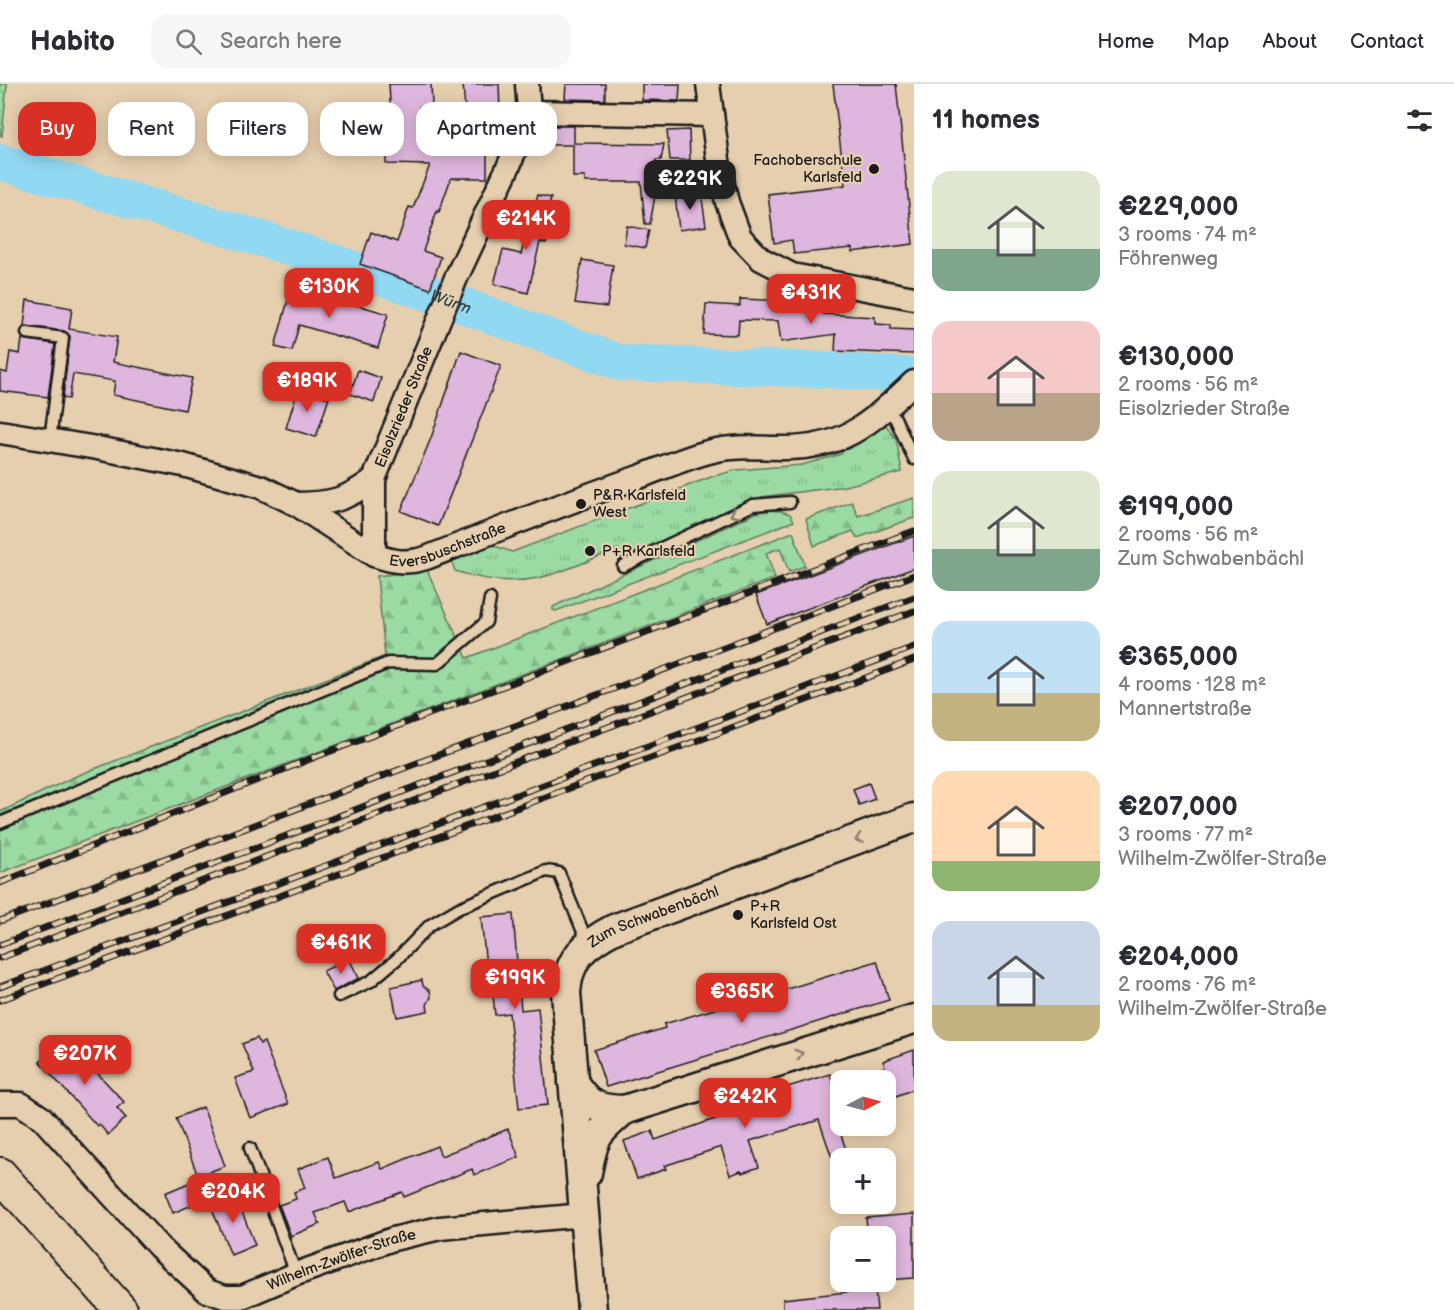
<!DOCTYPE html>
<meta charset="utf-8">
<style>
body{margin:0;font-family:"Balsamiq Sans",sans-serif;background:#f7f7f7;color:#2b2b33;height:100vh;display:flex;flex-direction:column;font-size:22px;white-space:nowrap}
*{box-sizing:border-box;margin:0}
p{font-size:20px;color:#7c7c81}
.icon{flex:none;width:33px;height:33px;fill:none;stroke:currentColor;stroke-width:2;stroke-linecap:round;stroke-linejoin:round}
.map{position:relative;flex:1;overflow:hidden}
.side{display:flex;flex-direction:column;background:#fff;width:540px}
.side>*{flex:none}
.guide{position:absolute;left:18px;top:18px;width:570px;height:54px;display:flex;gap:12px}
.needle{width:39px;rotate:84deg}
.tools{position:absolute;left:830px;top:986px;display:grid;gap:12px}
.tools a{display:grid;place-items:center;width:66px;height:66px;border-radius:12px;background:#fff;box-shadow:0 3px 15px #0003;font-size:30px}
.price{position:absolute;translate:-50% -51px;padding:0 14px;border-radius:12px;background:#d93025;color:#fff;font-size:20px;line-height:39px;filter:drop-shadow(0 2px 3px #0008)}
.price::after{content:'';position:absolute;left:50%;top:36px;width:18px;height:14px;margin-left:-9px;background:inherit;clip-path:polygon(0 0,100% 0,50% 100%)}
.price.on{background:#222;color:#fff}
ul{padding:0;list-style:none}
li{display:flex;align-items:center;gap:18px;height:150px;padding:0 18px}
li span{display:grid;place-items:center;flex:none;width:168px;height:120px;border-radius:18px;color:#555}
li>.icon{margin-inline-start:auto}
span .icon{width:72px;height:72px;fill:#fffc;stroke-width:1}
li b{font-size:26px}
h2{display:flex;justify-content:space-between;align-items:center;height:72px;padding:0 18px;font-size:26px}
.chip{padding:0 21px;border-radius:18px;background:#fff;box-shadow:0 3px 15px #0003;font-size:21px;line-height:54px}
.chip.on{background:#d93025;color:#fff}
header{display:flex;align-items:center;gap:36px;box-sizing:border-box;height:84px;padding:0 30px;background:#fff;border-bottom:2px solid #e1e1e2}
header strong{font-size:28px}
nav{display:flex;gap:33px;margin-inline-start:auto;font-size:21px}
.search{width:420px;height:54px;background:#f7f7f7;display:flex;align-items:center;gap:15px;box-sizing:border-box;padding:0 21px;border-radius:18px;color:#7c7c81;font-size:22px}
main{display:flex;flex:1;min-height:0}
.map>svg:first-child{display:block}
.grass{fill:url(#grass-tufts);stroke:#5c7b5f;stroke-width:1.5}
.forest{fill:url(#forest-firs);stroke:#5c7b5f;stroke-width:1.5}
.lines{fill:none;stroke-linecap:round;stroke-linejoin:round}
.river{stroke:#91d8f2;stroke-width:36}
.building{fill:#dfb6dd;stroke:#1c1c1c;stroke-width:1.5}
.service-casing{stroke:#1c1c1c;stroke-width:15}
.minor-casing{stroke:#1c1c1c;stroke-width:27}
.tertiary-casing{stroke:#1c1c1c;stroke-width:33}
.secondary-casing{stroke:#1c1c1c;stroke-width:36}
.service{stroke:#e6cfaf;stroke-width:10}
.minor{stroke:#e6cfaf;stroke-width:22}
.tertiary{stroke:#e6cfaf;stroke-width:28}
.secondary{stroke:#e6cfaf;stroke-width:32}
.rail-casing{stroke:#1c1c1c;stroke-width:7}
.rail{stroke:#e6cfaf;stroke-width:4.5;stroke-dasharray:14;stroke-linecap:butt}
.oneway{stroke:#8b7e6d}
.poi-dot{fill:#1c1c1c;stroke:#e6cfaf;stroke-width:2}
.labels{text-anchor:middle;stroke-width:4.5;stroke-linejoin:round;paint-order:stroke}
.poi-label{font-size:15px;fill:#1c1c1c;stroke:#e6cfaf;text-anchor:start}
.street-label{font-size:15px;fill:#1c1c1c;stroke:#e6cfaf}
.water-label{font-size:16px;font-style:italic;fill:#334247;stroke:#e6cfaf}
</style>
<header>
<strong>Habito</strong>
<div class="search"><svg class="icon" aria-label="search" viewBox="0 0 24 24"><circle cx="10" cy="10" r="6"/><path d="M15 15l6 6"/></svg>Search here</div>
<nav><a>Home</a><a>Map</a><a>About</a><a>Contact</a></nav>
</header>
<main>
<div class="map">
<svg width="914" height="1226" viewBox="0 0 914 1226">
<defs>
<pattern id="grass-tufts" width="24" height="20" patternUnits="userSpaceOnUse" patternTransform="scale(1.5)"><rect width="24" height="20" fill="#9bdaa2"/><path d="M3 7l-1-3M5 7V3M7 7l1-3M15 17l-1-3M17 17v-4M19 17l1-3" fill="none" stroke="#85ba8b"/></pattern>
<pattern id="forest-firs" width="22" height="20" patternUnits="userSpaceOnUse" patternTransform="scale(1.5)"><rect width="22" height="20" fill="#9bdaa2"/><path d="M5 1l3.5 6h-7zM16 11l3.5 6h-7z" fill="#85ba8b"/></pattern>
</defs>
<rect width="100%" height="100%" fill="#e6cfaf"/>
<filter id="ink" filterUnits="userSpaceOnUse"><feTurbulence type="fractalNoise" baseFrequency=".0167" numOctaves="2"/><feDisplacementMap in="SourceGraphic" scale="12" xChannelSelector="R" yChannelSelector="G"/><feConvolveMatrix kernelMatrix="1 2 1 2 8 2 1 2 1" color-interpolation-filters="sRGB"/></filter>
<g filter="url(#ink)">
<!-- grass -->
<g class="grass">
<path d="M0,0H7L2,52L0,51Z"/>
<path d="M886,341L896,355L902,388L845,402L761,413L623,478L618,465C594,474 563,489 538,494C510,500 482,496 455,487L451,476L483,458L512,468L711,393L736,386L802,381L841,370L846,362Z"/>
<path d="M767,426L781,427L790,430L794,437L556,527L553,526V523L561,519L756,429Z"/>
</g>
<!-- forest -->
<g class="forest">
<path d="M914,414V434L857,454L853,447L814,462L806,435L852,418L858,432Z"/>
<path d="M793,448L805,482L789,488L780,464L766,469L775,494L0,789V728L76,692L385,572L377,492L427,486L467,574Z"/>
</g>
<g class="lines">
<!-- river -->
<path class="river" id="s1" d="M0,78L272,158L434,211L621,279L828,286L914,292"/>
</g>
<!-- building -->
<g class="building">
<path d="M389,0H431L432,22L419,23L418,53L467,52L463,0H499L501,55L487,56V94H451L439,128L437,127L423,167L441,173L430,205L360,180L371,148L397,158L409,123L413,124L430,81L386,80V52H392Z"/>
<path d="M566,0H605V16L565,15Z"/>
<path d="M642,0H680L679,17L642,16Z"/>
<path d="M833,0H896L913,160L852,168V164L794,170L792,156L774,159L768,110L845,101Z"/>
<path d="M552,42H574V59L664,60L661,76H656L658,95L650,140H645L641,98H585V93H573V61H552Z"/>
<path d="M689,46L690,76H670L667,47Z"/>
<path d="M701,108L706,142L679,146L675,111Z"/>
<path d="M538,111L551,114L546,136L553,138L546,160L540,158L528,209L494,200L503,166L521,170Z"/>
<path d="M627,142L649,146L645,164L624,160Z"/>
<path d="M582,176L613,181L607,223L575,219Z"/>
<path d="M292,202L388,230L378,264L299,241L292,267L275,263Z"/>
<path d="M820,213L823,230L875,233V240L891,241V245L914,246V270L835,267L836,250L781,258L778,237L739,236L738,251L704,250L706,220L740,222V215L790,217Z"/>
<path d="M27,216L72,224L69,245L117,253L113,278L192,294L185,326L113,311L115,297L73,290L69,315L63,314L70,252L64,247L24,242Z"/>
<path d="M22,255L55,260L48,313L0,307V287L7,289L10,268L20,270Z"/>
<path d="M461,267L501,282L438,442L401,427L431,354Z"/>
<path d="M358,286L381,294L374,318L350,310Z"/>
<path d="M298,305L329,314L316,353L286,344Z"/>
<path d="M914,452V484L767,540L756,511Z"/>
<path d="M869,699L875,715L859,721L853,705Z"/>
<path d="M513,830L521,926L538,924L548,1021L519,1024L509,929L495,931L490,881L486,882L481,833Z"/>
<path d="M349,875L359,894L334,907L323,887Z"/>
<path d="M877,877L889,916L606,1003L594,966L665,944L664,940L768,909V911Z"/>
<path d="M422,896L423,902L430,907L431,913L427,921L428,927L397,933L391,903Z"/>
<path d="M65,954L124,1018L117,1024L126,1034L108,1051L99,1040L97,1042L40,978Z"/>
<path d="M257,954L260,960L264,958L288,1020L250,1034L235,994L254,988L242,960Z"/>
<path d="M914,966V1005L896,1012L890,996H856V993L885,983L883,977Z"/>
<path d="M830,990L840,1024V1029L834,1031L849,1074H832L819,1036L750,1057L759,1083L742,1089L741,1087L730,1091L721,1063L664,1082L666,1085L637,1095L624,1057L652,1047L655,1056L735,1028L732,1020Z"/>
<path d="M203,1023L225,1082L198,1092L176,1034Z"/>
<path d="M508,1045L519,1073L474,1091L472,1085L404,1113L402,1108L349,1128L345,1118L315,1129L320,1140L291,1152L279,1121L296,1115L294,1108L305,1104L298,1085L328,1073L336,1094L379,1078L382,1085L437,1062L441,1072Z"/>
<path d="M196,1096L204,1116L173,1129L165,1109Z"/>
<path d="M235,1110L255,1161L231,1171L210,1120Z"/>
<path d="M914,1130V1194L885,1196V1152H868L866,1134Z"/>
<path d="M875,1205L877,1226H783V1215Z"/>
</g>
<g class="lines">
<defs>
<g id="service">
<path d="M27,249L63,254L50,356"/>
<path d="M885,325L895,334L914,375"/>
<path d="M623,482L753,421L790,418"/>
<path d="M0,739L388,579L437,580L486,538L490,515"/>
<path d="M339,912L371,897L397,875L430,841L459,824L546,787L559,789L588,860"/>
<path d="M250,1064L296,1190"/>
</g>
<g id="minor">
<path d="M708,0L719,83L727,118L740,153L761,175L792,191L914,214"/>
<path d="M529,28L712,31"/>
<path id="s2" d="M0,348L97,364L183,381L261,403L296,420L374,471C393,478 407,480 426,474C497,446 567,418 639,393C663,384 687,373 712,367C736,361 760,364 784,364C847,364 871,338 914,298"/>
<path d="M296,420C331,420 346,416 374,395"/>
<path id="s3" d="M374,471V395L456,194L510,79L529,28L527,0"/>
<path id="s4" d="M0,1020H21L42,1034L159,1163L207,1207L225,1213H242L296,1190L393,1155L440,1144L584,1131"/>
</g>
<g id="tertiary">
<path d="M573,998C589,1022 595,1025 624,1026L914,935"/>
<path d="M587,1089C594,1052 595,1051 624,1026"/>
<path id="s5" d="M592,1226L566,909C568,874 585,860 614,845L914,734"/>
</g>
<path id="secondary" d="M0,1090L121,1226"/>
</defs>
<!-- service casing -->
<use href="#service" class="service-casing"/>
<!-- minor casing -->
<use href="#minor" class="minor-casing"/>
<!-- tertiary casing -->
<use href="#tertiary" class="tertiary-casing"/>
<!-- secondary casing -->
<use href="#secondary" class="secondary-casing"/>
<!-- service -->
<use href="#service" class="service"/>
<!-- minor -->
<use href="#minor" class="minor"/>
<!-- tertiary -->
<use href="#tertiary" class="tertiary"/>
<!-- secondary -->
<use href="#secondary" class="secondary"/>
<defs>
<g id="rail">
<path d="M0,799L315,673L914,447"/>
<path d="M0,837L914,491"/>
<path d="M0,861L914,513"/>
<path d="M0,874L914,527"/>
<path d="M0,903L914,563"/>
<path d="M0,916L914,576"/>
</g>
</defs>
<!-- rail casing -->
<use href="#rail" class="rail-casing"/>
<!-- rail -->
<use href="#rail" class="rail"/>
</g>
<!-- one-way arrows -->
<defs><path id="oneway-chevron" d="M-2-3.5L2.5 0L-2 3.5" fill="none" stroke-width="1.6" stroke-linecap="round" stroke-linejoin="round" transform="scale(1.5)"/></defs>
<g class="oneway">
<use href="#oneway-chevron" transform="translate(734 430) rotate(155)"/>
<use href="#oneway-chevron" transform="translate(859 755) rotate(159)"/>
<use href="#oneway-chevron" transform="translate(799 970) rotate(-17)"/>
</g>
</g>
<!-- markers -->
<g class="poi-dot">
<circle cx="874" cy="85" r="6"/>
<circle cx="581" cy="420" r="6"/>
<circle cx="590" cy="467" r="6"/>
<circle cx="738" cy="831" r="6"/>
</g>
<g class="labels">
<!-- poi labels -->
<g class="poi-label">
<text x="862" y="81" text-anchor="end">Fachoberschule<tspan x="862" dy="17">Karlsfeld</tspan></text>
<text x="593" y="416">P&amp;R Karlsfeld<tspan x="593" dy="17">West</tspan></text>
<text x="602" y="472">P+R Karlsfeld</text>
<text x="750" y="827">P+R<tspan x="750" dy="17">Karlsfeld Ost</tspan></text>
</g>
<!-- street labels -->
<g class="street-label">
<text dy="5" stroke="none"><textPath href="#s3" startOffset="154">Eisolzrieder Straße</textPath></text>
<text dy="5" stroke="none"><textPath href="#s2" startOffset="476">Eversbuschstraße</textPath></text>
<text dy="5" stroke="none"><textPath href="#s5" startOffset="444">Zum Schwabenbächl</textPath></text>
<text dy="5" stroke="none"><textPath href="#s4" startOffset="428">Wilhelm-Zwölfer-Straße</textPath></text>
</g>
<!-- water labels -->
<g class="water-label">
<text dy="6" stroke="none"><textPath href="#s1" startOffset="472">Würm</textPath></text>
</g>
</g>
</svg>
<div class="tools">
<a><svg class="needle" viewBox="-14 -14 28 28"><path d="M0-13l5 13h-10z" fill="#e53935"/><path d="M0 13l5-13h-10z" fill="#7c7c81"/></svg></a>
<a>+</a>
<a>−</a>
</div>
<b class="price on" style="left:690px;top:127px">€229K</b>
<b class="price" style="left:526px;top:167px">€214K</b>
<b class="price" style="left:329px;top:235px">€130K</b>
<b class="price" style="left:811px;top:241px">€431K</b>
<b class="price" style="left:307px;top:329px">€189K</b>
<b class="price" style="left:341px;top:891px">€461K</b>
<b class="price" style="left:515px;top:926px">€199K</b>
<b class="price" style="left:742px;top:940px">€365K</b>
<b class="price" style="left:85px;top:1002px">€207K</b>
<b class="price" style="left:745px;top:1045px">€242K</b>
<b class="price" style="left:233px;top:1140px">€204K</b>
<div class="guide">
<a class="chip on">Buy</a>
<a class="chip">Rent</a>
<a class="chip">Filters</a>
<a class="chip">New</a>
<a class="chip">Apartment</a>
</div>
</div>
<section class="side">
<h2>11 homes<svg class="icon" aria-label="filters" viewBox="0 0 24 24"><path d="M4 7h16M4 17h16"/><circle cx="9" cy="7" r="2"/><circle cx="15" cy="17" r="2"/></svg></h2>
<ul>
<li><span style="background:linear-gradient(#dfe7d0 65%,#7fa58c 0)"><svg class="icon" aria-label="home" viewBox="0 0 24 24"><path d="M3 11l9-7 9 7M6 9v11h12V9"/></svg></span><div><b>€229,000</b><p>3 rooms · 74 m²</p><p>Föhrenweg</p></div></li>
<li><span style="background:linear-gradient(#f6c9c9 60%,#b9a48a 0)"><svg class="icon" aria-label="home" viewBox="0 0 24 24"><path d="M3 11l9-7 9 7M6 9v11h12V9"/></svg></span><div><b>€130,000</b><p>2 rooms · 56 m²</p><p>Eisolzrieder Straße</p></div></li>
<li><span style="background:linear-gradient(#dfe7d0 65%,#7fa58c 0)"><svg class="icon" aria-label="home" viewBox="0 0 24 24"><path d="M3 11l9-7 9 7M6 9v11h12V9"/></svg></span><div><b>€199,000</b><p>2 rooms · 56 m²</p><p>Zum Schwabenbächl</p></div></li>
<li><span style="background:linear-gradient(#bfe0f5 60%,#c2b280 0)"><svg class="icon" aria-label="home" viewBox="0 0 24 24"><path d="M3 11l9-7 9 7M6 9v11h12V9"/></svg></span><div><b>€365,000</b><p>4 rooms · 128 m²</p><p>Mannertstraße</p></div></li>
<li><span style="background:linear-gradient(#ffd9b3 75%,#8fb573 0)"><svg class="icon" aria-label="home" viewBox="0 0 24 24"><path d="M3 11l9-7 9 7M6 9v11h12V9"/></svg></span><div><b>€207,000</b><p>3 rooms · 77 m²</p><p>Wilhelm-Zwölfer-Straße</p></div></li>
<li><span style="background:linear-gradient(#c9d6e8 70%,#c2b280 0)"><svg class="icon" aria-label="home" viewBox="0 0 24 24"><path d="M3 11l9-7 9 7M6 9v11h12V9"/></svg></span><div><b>€204,000</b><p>2 rooms · 76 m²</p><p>Wilhelm-Zwölfer-Straße</p></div></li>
</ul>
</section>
</main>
